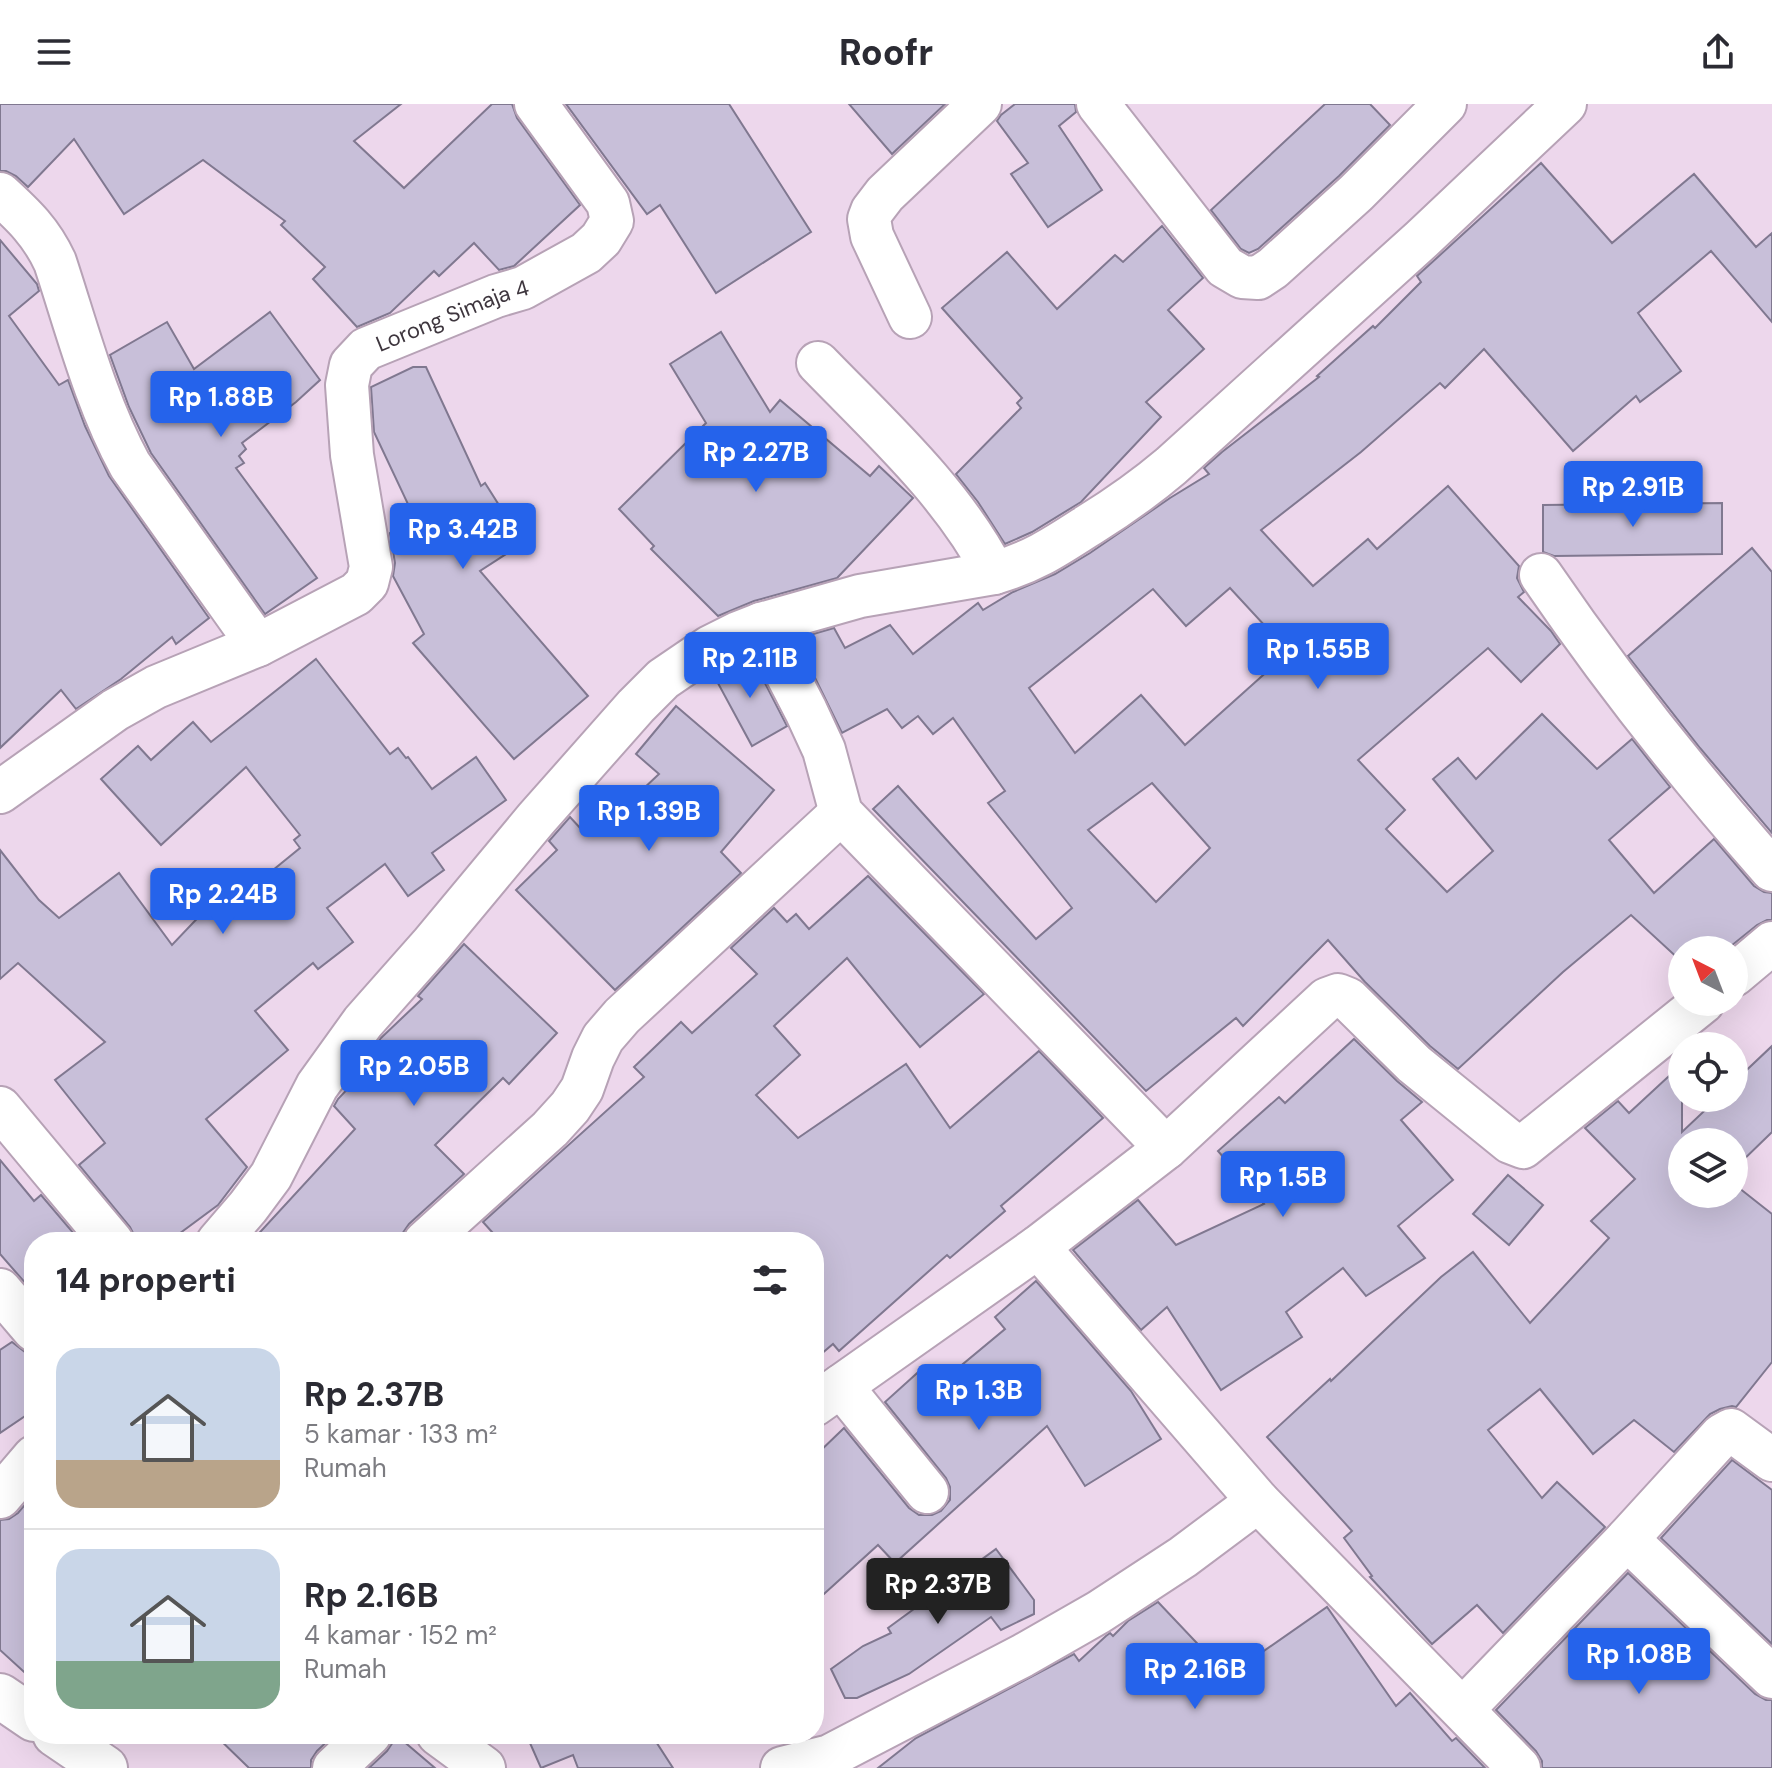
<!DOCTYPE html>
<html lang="id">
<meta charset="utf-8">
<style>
body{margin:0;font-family:"DM Sans",sans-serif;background:#f2f2f3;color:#2b2b33;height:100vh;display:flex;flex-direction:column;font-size:30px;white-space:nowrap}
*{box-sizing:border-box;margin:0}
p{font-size:26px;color:#7c7c81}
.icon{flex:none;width:44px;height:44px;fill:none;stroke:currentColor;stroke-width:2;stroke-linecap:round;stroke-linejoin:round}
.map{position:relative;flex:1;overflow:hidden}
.panel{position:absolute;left:24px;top:1128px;width:800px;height:512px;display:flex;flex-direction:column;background:#fff;border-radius:32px;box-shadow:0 8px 32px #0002}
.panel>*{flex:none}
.needle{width:52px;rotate:318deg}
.fabs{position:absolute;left:1668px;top:832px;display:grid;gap:16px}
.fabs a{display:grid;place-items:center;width:80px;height:80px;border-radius:50%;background:#fff;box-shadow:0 8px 32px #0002;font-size:40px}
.price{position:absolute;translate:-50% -68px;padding:0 18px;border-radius:8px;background:#2563eb;color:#fff;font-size:26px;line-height:52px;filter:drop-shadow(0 2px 4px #0008)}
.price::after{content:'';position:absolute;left:50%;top:48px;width:24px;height:18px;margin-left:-12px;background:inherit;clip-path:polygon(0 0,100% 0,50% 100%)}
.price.current{background:#222;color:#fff}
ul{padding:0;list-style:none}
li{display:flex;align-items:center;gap:24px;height:200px;padding:0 32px}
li+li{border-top:2px solid #e1e1e2}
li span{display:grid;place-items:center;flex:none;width:224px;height:160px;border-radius:24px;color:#555}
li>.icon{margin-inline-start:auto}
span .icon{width:96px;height:96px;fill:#fffc;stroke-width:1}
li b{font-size:34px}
h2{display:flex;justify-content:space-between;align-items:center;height:96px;padding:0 32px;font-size:34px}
header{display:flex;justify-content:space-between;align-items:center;height:104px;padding:0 32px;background:#fff;font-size:36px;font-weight:800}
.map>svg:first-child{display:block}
.building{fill:#c8bfd9;stroke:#807890;stroke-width:2;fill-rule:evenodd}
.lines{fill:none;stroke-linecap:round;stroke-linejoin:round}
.minor-casing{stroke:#b7a2b6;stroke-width:46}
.primary-casing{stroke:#b7a2b6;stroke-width:48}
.minor{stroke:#fff;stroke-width:42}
.primary{stroke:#fff;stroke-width:44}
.labels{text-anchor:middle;stroke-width:6;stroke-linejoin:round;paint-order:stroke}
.street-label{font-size:22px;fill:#3e363e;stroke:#edd7ec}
</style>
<header><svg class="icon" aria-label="menu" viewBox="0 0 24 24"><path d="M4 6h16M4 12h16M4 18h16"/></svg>Roofr<svg class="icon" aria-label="share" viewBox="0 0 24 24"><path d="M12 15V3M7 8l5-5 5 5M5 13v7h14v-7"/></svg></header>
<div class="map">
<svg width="1772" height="1664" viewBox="0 0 1772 1664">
<rect width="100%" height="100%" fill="#edd7ec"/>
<!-- building -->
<g class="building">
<path d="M0,0H401L354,37L404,84L492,0H512L517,14L580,101L514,162L499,166L474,139L439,172L434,167L390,209L357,223L313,175L325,163L281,121L285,117L203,56L124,110L74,35L28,83L16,72L6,67H0Z"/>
<path d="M566,0H729L811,128L716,189L660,101L647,110Z"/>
<path d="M849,0H945L892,50Z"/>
<path d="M1015,0H1075L1076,8L1059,22L1102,86L1048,123L1011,70L1028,59L997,17L1001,11Z"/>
<path d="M1325,0H1370L1390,21L1339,72L1258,145L1249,149L1241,145L1211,106Z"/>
<path d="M1541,59L1612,139L1694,70L1756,143L1772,129V218L1711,147L1638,209L1681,267L1640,298L1636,292L1573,347L1484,245L1445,284L1440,279L1361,348L1261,426L1313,482L1368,435L1377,445L1448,382L1519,462L1517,474L1524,488L1518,493L1551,527L1560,540L1521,578L1488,544L1358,656L1405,706L1386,725L1447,788L1493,747L1433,675L1458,654L1476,675L1542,610L1597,665L1632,635L1670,683L1609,736L1654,789L1714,735L1754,782L1764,788L1772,789V816H1767L1757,821L1726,846H1682V858L1631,811L1563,868L1458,965L1430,942L1365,878L1328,836L1243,922L1236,914L1146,987L873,705L898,682L1036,835L1072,804L988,699L1005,687L953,614L933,630L918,612L902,624L887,605L842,629L796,535L834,524L845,544L890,521L913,550L978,499L983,506L1013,488L1055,470L1090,449L1170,394L1209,370L1204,364L1222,348L1319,273L1317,272L1373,222L1375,224L1421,178L1417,172ZM1230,484L1289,548L1185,641L1141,591L1075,649L1029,584L1153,485L1186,522ZM1152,679L1210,744L1156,798L1088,726Z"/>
<path d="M1162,122L1203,174L1168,206L1204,245L1146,298L1161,313L1081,398L1032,428L1005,440L978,398L956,370L1021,304L1017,299L1022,294L942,204L1007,148L1057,205L1115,151L1123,158Z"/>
<path d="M0,136L37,180L39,187L9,212L59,281L68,276L85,322L109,372L209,514L176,540L172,533L121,575L76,605L61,586L0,644Z"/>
<path d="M270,208L320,276L296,298L242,339L246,345L239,352L244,359L236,364L317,474L265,510L151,349L129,303L110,251L167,218L194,265Z"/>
<path d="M721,228L770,308L780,296L870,372L879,362L913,394L837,474L754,497L718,512L651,445L654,442L619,405L706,319L670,260Z"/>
<path d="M413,263H426L481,382L485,379L523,439L480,467L588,592L514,655L413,539L424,530L393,472L395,459L390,429L415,415L374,328L371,283Z"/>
<path d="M1722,399V450L1554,452L1543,448V401Z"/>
<path d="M1752,444L1772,468V729L1700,644L1628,552Z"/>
<path d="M750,550L787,622L752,642L713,570Z"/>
<path d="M316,555L390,650L398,644L406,654L408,653L432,685L476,653L506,696L432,749L444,766L408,792L385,760L327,804L353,838L318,865L313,859L255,907L288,946L206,1015L247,1063L218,1101L168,1138H135V1133L130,1123L79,1061L105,1039L55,976L105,938L18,859L0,875V746L39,796L59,814L119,769L172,841L210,801L219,810L300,744L294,736L300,731L246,663L161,741L101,675L138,642L151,656L193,618L211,638Z"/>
<path d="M676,602L774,686L721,748L741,769L615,886L516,786L557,746L549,737L570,713L581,725L597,709L606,720L659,670L636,650Z"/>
<path d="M868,772L984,890L920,943L847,854L774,922L800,951L756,991L798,1034L906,960L950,1024L1039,947L1103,1014L1001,1102L1005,1107L950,1154L947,1151L839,1247L833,1240L814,1256V1138H501L483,1118L644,973L634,963L681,918L692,929L757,870L731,844L774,804L787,818L796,810L809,825Z"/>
<path d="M464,840L557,929L509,980L503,974L435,1041L464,1070L409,1120L402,1130V1138H251L355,1025L334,1002L338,995L372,959L367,953L381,934L422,895L418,892Z"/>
<path d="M1354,935L1397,977L1422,998L1401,1016L1453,1076L1398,1122L1425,1154L1366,1192L1343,1164L1286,1208L1302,1233L1221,1286L1167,1203L1141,1226L1073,1146L1138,1096L1176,1141L1264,1100L1218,1047L1279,993L1285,999Z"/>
<path d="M1772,942V1028L1734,1065V1038H1682V1090H1734V1080L1772,1110V1258L1736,1303L1732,1302L1720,1305L1710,1310L1674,1348L1634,1316L1593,1350L1540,1285L1488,1326L1542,1394L1557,1378L1605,1423L1503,1529L1477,1501L1432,1540L1370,1473L1372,1472L1344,1434L1352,1427L1267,1333L1330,1275L1331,1277L1441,1173L1473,1148L1530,1219L1609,1134L1591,1117L1635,1075L1585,1024L1618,997L1629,1009L1682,960V1028L1718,994H1734V978Z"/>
<path d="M0,1056L34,1097L41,1091L81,1138H34V1189L0,1150Z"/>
<path d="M1508,1071L1543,1101L1509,1141L1473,1110Z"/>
<path d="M1036,1177L1131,1287L1161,1335L1085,1382L1047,1322L895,1459L878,1441L814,1499V1353L844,1324L909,1404L919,1411H932L941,1407L950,1396V1383L946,1374L885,1298L925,1262L940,1279L1005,1225L995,1213Z"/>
<path d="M12,1238L25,1248L34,1249V1306L0,1329V1246Z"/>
<path d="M1732,1356L1772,1386V1540L1661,1434Z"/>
<path d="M34,1390V1577L0,1546V1416L9,1415L18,1409Z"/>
<path d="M996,1445L1034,1496V1510L1001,1526L991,1513L909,1570L857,1594H845L831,1565L863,1542L891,1529L888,1524Z"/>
<path d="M1628,1469L1755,1590L1766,1596H1772V1664H1542V1657L1536,1647L1496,1606Z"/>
<path d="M1158,1498L1228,1572L1327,1503L1396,1602L1410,1589L1452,1637L1456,1634L1485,1664H878L916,1634L1074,1550L1079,1557L1106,1532L1110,1529L1113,1532L1128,1517Z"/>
<path d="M214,1630H335L317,1647L311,1656V1664H249Z"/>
<path d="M393,1630H395L435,1664H369L387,1647L393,1638Z"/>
<path d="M526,1630H651L673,1664H578L573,1651L541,1664Z"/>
</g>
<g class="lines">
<defs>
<g id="minor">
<path d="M1098,0L1225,163L1242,173L1258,174L1273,164L1356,89L1445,0"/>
<path d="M0,90C24,112 41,128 55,158C77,225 96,299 130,361L258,541"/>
<path d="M910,213L872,132L869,115L872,107L885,90L980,0"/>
<path d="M818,259C880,323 953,389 994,469"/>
<path d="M1541,471C1612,575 1689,672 1772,766"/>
<path d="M761,520L806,607L824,646L841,709L1166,1044"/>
<path id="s1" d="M0,688L115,606L156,583L258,541L356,490L367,479L371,463L352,351L347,281L351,261L366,245L496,192L523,184L586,149L601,135L612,117L608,99L536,0"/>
<path d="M1734,871L1772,839"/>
<path d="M0,1004L112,1138"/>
<path d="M218,1138L248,1103L271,1072L317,982L363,918L432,840L536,715L636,602L663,575L710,543L738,529L761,520L860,492L994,469C1033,458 1055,443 1089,421C1118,403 1145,384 1171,362L1422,135L1565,0"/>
<path d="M425,1138L550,1025L570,1003L582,985L593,954L603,934L622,912L841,709"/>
<path d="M1038,1143L1258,1397L1519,1664"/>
<path d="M0,1186L34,1226"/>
<path d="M841,1282L927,1388"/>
<path d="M814,1301L1038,1143L1166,1044L1327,895L1338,891L1348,895L1414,960L1510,1038L1523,1043L1703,898"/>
<path d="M0,1393L34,1353"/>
<path d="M1627,1435L1772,1573"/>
<path d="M1463,1605L1627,1435L1722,1331L1731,1326L1772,1356"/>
<path d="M438,1630L484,1664"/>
<path d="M334,1664L370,1630"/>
<path d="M782,1664L830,1652L1022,1552L1099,1508L1183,1453L1258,1397"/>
</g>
<g id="primary">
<path d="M0,1592L34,1615"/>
<path d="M55,1630L105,1664"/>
</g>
</defs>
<!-- minor casing -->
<use href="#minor" class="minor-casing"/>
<!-- primary casing -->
<use href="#primary" class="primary-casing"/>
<!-- minor -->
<use href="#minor" class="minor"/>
<!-- primary -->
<use href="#primary" class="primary"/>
</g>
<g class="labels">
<!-- street labels -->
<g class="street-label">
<text dy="8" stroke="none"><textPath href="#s1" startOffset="760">Lorong Simaja 4</textPath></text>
</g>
</g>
</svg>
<div class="fabs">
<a><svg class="needle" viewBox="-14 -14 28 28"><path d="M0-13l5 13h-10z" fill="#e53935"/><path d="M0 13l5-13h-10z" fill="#7c7c81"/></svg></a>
<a><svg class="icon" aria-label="locate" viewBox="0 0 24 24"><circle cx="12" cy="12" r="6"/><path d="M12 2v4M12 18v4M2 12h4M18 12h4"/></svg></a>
<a><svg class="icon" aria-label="layers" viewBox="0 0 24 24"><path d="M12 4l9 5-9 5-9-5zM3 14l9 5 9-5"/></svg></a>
</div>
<b class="price" style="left:221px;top:335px">Rp 1.88B</b>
<b class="price" style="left:756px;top:390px">Rp 2.27B</b>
<b class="price" style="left:1633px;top:425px">Rp 2.91B</b>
<b class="price" style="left:463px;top:467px">Rp 3.42B</b>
<b class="price" style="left:1318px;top:587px">Rp 1.55B</b>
<b class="price" style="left:750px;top:596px">Rp 2.11B</b>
<b class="price" style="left:649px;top:749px">Rp 1.39B</b>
<b class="price" style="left:223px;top:832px">Rp 2.24B</b>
<b class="price" style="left:414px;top:1004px">Rp 2.05B</b>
<b class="price" style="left:1283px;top:1115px">Rp 1.5B</b>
<b class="price" style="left:979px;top:1328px">Rp 1.3B</b>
<b class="price current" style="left:938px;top:1522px">Rp 2.37B</b>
<b class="price" style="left:1639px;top:1592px">Rp 1.08B</b>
<b class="price" style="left:1195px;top:1607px">Rp 2.16B</b>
<section class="panel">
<h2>14 properti<svg class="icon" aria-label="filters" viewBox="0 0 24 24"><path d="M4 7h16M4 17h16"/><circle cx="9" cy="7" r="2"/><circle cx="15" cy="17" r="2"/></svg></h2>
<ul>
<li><span style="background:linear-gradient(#c9d6e8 70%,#b9a48a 0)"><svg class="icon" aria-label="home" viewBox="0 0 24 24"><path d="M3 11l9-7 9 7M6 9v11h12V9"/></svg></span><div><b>Rp 2.37B</b><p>5 kamar · 133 m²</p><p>Rumah</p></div></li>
<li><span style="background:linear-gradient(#c9d6e8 70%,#7fa58c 0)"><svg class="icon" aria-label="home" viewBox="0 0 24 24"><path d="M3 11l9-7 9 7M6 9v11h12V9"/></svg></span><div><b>Rp 2.16B</b><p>4 kamar · 152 m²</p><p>Rumah</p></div></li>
</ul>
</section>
</div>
